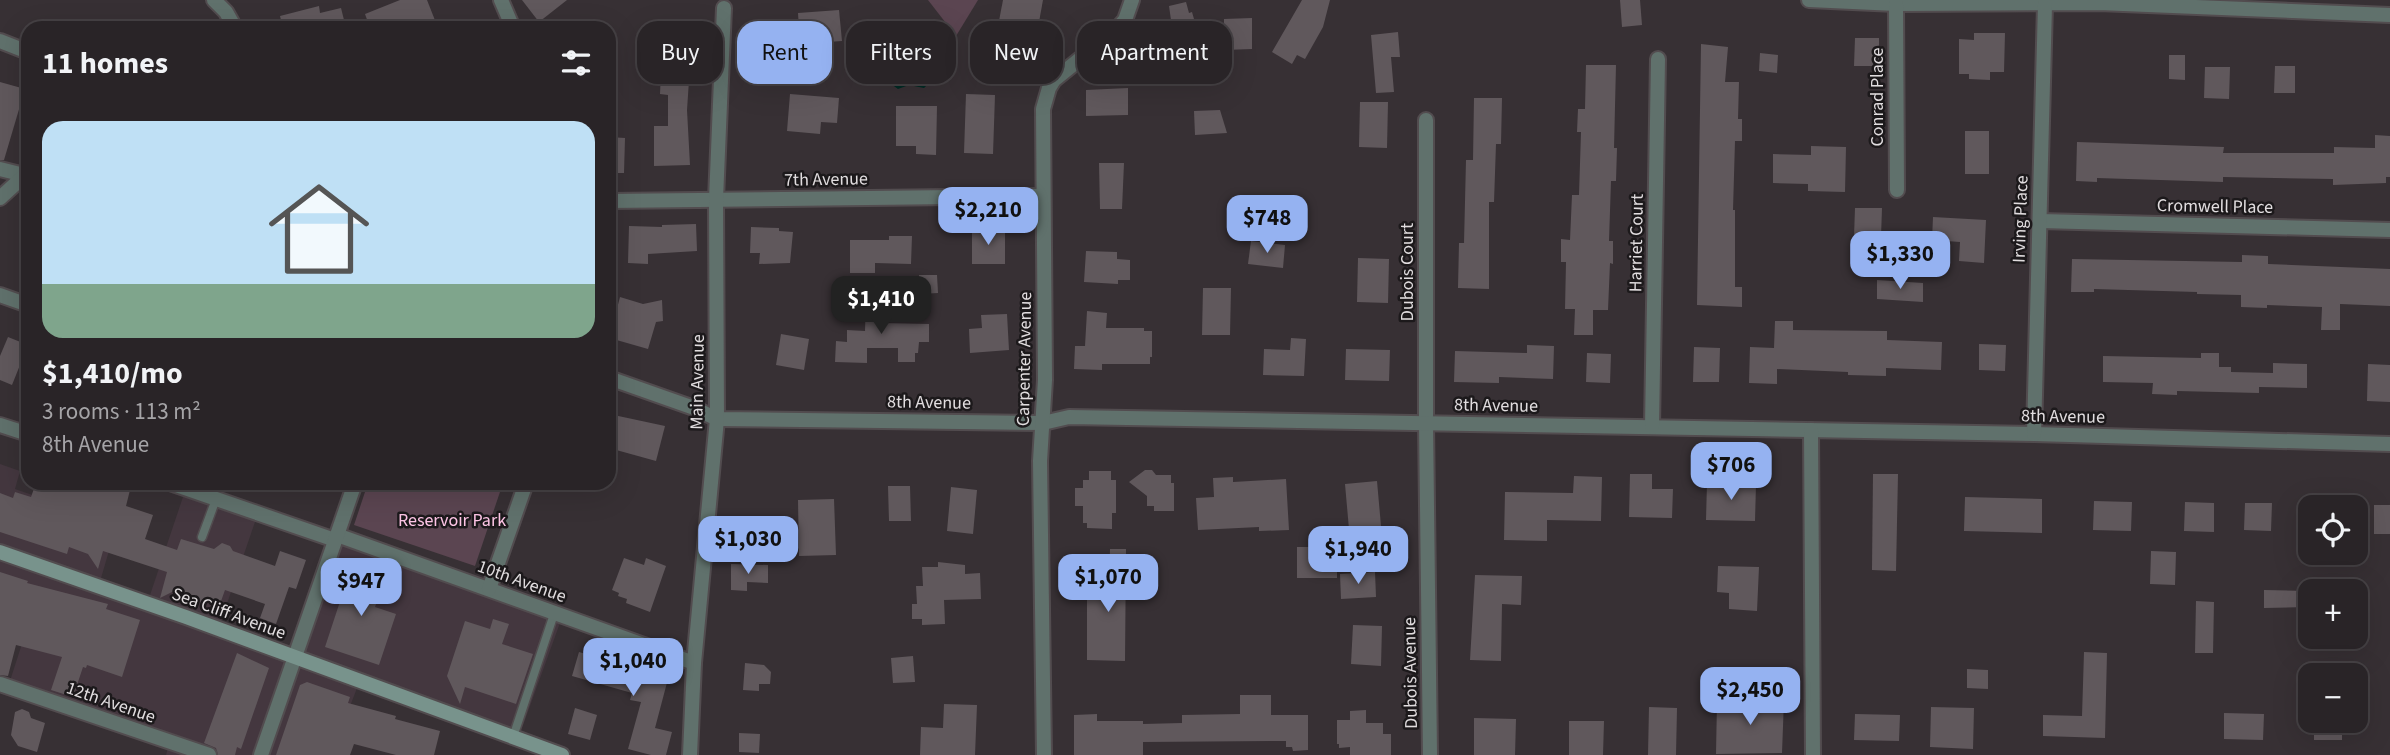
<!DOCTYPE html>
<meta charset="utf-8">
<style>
body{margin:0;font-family:"Source Sans 3",sans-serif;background:#353033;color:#f1f3f6;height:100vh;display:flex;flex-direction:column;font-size:26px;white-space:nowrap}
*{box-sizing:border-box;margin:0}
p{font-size:23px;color:#a5a4a7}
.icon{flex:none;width:38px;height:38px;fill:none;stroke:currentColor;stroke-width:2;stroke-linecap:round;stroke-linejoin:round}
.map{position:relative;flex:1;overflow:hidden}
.panel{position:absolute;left:21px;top:21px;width:595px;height:469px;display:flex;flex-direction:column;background:#292427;border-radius:21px;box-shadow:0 7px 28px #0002,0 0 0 2px #454144}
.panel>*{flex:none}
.banner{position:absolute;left:637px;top:21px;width:665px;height:63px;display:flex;gap:14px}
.controls{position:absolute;left:2298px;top:495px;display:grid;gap:14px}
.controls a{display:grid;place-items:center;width:70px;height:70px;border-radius:14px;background:#292427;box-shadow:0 7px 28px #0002,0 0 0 2px #454144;font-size:35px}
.price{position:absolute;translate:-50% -60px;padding:0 16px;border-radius:14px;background:#95b2f1;color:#111;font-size:23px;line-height:46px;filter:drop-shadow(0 2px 4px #0008)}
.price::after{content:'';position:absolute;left:50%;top:42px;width:21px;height:16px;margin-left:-10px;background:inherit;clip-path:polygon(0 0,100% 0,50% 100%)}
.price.on{background:#222;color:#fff}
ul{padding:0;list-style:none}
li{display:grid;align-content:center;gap:14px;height:371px;padding:0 21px}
li span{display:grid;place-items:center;height:217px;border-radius:21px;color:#555}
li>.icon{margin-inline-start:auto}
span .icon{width:126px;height:126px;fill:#fffc;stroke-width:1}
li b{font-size:30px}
h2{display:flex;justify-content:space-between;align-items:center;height:84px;padding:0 21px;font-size:30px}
.pill{padding:0 24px;border-radius:21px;background:#292427;box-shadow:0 7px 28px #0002,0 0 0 2px #454144;font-size:24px;line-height:63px}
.pill.on{background:#95b2f1;color:#111}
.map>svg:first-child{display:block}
.built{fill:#44373f}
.green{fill:#5b4551}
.water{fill:#002a23}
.building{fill:#60585c}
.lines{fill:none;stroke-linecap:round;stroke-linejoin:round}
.lane-casing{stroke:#524c4f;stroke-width:11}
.street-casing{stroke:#524c4f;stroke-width:18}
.secondary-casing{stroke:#524c4f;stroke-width:18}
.lane{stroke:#60716c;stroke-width:8}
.street{stroke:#60716c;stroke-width:14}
.secondary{stroke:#78938c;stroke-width:14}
.labels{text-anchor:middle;stroke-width:5;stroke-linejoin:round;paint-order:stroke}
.street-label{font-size:18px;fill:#e1dddf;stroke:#1c191b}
.park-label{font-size:18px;fill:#fec5e6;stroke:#1c191b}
</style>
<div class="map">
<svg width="2390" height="755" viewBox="0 0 2390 755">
<rect width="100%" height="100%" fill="#373034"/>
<!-- built -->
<path class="built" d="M0,464L20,471L15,489L102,519L113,537L99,585L148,601L185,491L257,516L219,627L296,657L339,540L561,620L517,742L359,683L331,755H166L170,741L9,684L28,625L0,615Z"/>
<!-- green -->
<g class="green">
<path d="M928,0H978L956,36Z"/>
<path d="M368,483H503L475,566L354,525Z"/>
</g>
<!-- water -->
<path class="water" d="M920,69L927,72L930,78L929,83L924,88L909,85L898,89L891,84L890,77C897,66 901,74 911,72C914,72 917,70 920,69Z"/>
<!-- building -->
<g class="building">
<path d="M400,0H427L438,28H370L365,14Z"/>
<path d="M522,0H567L539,22Z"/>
<path d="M1003,0H1043L1037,33L998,26Z"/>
<path d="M1302,0H1330L1323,27L1305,59L1297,55L1292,64L1272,52Z"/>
<path d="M1620,0H1640L1642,25L1622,27Z"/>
<path d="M1186,2L1189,13L1192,12L1206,61L1198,81L1190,74L1183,77L1168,28L1172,27L1169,6Z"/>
<path d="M319,6L320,13L341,8L346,28H283L280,16Z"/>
<path d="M839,10L842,41L800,44L798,13Z"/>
<path d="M1252,18V49L1224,50V19Z"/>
<path d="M1398,32L1400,57H1391L1394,92L1376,93L1371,35Z"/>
<path d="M1974,33H2005L2004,72H1990V80L1969,79V74H1959V39L1974,40Z"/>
<path d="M1855,38H1879V66H1854Z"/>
<path d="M1701,44L1728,47L1725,82H1739L1738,119H1742V141H1735L1733,210H1735V287H1742V307L1697,305Z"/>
<path d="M662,49L691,51L687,110L690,165L654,166V126H668V95L660,94Z"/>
<path d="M1760,53L1778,55L1777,73L1759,71Z"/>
<path d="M2169,55H2185V80L2169,79Z"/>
<path d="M1586,65H1616L1614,148H1617L1616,181H1611L1609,241H1613V264L1610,263L1608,310H1593V335H1574L1575,309H1565L1566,262H1561V239L1570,240L1572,195H1579L1581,132H1577L1578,109H1585Z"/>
<path d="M2275,66H2295V93H2274Z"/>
<path d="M2205,67H2230L2229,99L2204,98Z"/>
<path d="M0,82L25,89L4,160H0Z"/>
<path d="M1128,88V115L1086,116V90Z"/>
<path d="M790,94L839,98L837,123L821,122L820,134L787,131Z"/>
<path d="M966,94L995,95L993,154L964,153Z"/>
<path d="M1474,98H1502L1501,144H1496L1494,202H1489V289L1458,288L1459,243H1464L1466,160H1473Z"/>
<path d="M1360,102H1388L1387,148L1359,147Z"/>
<path d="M896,106H937L936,155L916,154V146H896Z"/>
<path d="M1220,110L1227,133L1195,135L1194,111Z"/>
<rect x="1965" y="131" width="24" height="43"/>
<path d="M2375,135L2390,136V177H2386V183L2333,185V179L2223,177V182L2097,178V182L2076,181L2077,142L2224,147L2223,153H2334V147L2375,148Z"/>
<path d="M609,137L625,138L624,173H609Z"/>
<path d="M1811,146L1846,147L1845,192L1808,191V184L1773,183V154L1811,155Z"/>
<path d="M1099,163H1124L1122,209H1100Z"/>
<path d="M1855,208H1882L1881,237H1854Z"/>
<path d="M1933,217L1986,220L1984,263L1959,261L1960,242L1932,240Z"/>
<path d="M696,224L697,251L648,254V264L628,263L629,226L662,227V225Z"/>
<path d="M751,227L779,228V231L793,232L790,263L759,264L760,253H750Z"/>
<rect x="972" y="230" width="33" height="34"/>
<path d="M889,236H912L911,264L875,263V273H850V240H889Z"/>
<path d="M1251,241L1285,245L1283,268L1248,264Z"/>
<path d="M1086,251L1117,252V259L1130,260V280H1118V284L1084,282Z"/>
<path d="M2242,255L2268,256V264L2390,269V306L2340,304V330H2321L2322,307L2267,305V308L2241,307V295L2197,294V292L2094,289V292H2071L2072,259L2242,262Z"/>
<path d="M1358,258L1389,259L1388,303L1357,302Z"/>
<path d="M919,275H937L938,293L920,294Z"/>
<path d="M1877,280L1923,283V302L1877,299Z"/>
<path d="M1203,288H1231L1230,335H1202Z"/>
<path d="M866,294L883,295L882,323L929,324V342H919L918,353H915V362H898V348H867V363L835,362L836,341L847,342V330L865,331Z"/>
<path d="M620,297L643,304L662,300L663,321L656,322L648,349L613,339L617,325L613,324Z"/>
<path d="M1087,311L1107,313L1106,328H1144V331H1152V357H1150V364H1102V370L1074,369L1075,346H1085Z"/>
<path d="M1007,314L1009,350L970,353L969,329L982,328L981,315Z"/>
<path d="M1775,321H1793V330L1887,331V340L1942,342L1941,370L1886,368V376L1848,375V372L1777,369V384L1749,383L1750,347L1774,348Z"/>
<path d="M781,334L809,339L804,370L776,365Z"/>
<path d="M8,337L28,345L12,385L0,380V356Z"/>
<path d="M1291,338L1306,339L1304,376L1263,375L1264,349L1290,350Z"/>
<path d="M1979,344L2006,345L2005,371L1979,370Z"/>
<path d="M1527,345L1554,346L1553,379L1499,377V383L1454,382L1455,351L1527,353Z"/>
<path d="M1694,347L1720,348L1719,382H1693Z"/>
<path d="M1346,349L1390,350L1389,381L1345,380Z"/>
<path d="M1587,353L1611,354L1610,383L1586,382Z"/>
<path d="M2201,353H2219V367H2231V372L2273,373V363L2307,364V388L2259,387V393L2177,391V395L2152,394L2153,383L2103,382V356L2201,358Z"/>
<path d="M2368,364L2390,365V402L2367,401Z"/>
<path d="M609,414L665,426L656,461L609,448Z"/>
<path d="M1145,470H1152L1156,475H1171V483H1174V511H1154V506H1147V496L1129,482Z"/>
<path d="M1089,471H1111V480H1116V513H1112V529L1087,528V523H1083V506H1075V488H1083V480H1089Z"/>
<path d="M1630,474H1652V489H1673L1672,518L1629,517Z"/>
<path d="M1873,474H1898L1896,571L1872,570Z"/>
<path d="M1574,476L1602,477L1601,521L1547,520V541L1504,540L1505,492L1573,493Z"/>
<path d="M1233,477V482L1286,479L1289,530L1259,531V527L1198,530L1196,498L1214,497L1213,478Z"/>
<path d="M1377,481L1381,526L1349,529L1345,484Z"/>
<path d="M36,483H122L131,486L126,506L153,515L145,539L177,550L181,539L214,549L222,543L230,546L233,551L275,566L280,551L306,560L296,589L289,587L276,624L260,618L265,604L225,590L220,604L207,599L201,603L194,600L192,595L176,590L160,598L167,572L103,551L98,569L88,554L69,547L67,554L0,532V493L13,498L15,492L31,497Z"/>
<path d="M1707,483L1756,484L1755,521L1706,520Z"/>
<path d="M888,486H910L911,521H889Z"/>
<path d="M951,487L977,490L973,534L947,531Z"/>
<path d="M1965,497L2042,499V533L1964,531Z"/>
<path d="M834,499L836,555L799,556L798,500Z"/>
<path d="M2094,501L2132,502L2131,531L2093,530Z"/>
<path d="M2185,502L2214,503V532L2184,531Z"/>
<path d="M2245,503H2272L2271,531L2244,530Z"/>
<rect x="2374" y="505" width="16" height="29"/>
<path d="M1318,537H1337V578H1297V547H1318Z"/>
<path d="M1110,549H1126L1125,661L1087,660V586L1109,587Z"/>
<path d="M2151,551L2176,552L2175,585L2150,584Z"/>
<path d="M624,558L644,565L646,558L666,566L650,612L626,603L627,599L618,596L619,593L612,590Z"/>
<path d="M938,562L965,565V574L980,573L981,599L944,600L945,624L922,625V619H912V604H917L916,586H923L922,567H938Z"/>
<path d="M731,564L768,565V583L747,582V591L731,590Z"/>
<path d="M352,565L386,577L375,607L396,614L379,665L325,647Z"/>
<path d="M1718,566L1759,567L1757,611L1729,609V593L1717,592Z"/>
<path d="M0,572L28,581L27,583L108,604L106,609L140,620L122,677L87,665L86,668L83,667L73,697L51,690L62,657L16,645L8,676L0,675Z"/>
<path d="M1375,572L1376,597L1341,599L1340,574Z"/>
<path d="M1475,575L1522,576L1521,605L1502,604L1501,661L1470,660Z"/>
<path d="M2264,590L2307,591V607L2264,608Z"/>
<path d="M2196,601L2214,602L2213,653H2195Z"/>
<path d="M493,619L509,624L502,644L533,654L516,704L465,687L460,704L447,676L465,621L490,629Z"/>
<path d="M1353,625L1382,626L1381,666L1351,664Z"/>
<path d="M579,652L638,669L639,667L669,675L655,728L672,732L666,755H651L628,749L641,702L630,700L632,693L572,676Z"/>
<path d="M2084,652L2107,653L2105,738L2043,736V715L2082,716Z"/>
<path d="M237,653L269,668L241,749L237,747L235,755H218L216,748L204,743Z"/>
<path d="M913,656L915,682L893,683L891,658Z"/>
<path d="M745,663L764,665L771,672L770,684H759V691L743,690Z"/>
<path d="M1967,669L1988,670V689L1967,688Z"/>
<path d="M307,682L350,697L348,703L396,716L395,719L440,731L434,755H396L354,744L350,755H276L300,685Z"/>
<path d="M1240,695H1271V715H1308V750L1293,751L1292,747H1286V741L1143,742V755H1074V715L1097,714V721H1143V724L1182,723V715L1240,714Z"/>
<path d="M1760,700H1784L1782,753L1716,754L1717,701L1760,702Z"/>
<path d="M944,704L977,705L975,755H920L921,727L943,728Z"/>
<path d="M1649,707L1677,708L1676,755H1648Z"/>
<path d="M1931,707L1974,708L1973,749L1930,747Z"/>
<path d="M575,708L597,715L590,740L568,734Z"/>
<path d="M22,709L29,712L31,718L45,723L37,752L18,746L11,735L15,712Z"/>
<path d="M1366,710V723H1383V734H1391V755H1350V747L1339,748V744H1337V720H1350V711Z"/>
<path d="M2224,713L2264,714L2263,740L2224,739Z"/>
<path d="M1855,714L1900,715L1899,741L1854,740Z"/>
<path d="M1474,718L1516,719L1515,755H1474Z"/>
<path d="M1569,721H1604L1603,755H1569Z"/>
<rect x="2314" y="721" width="28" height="19"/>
<path d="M739,733L760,734L759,753L739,752Z"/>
</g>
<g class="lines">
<defs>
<g id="lane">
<path d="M202,537L216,499"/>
<path d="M513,737L554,614"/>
</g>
<g id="street">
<path d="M214,0L226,12L235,28"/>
<path d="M501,0L513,28"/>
<path d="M1809,0L1896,4L2099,3L2390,15"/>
<path d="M1896,4L1897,190"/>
<path d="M0,41L28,52"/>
<path d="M1426,120V423L1430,755"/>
<path d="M0,169L28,176"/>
<path d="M0,198L25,175L28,165"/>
<path d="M609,201L1043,196"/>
<path d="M2040,221L2390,230"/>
<path d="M0,295L28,305"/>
<path d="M609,378L694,408L717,419L1043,423L1069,417L2034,434L2390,444"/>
<path d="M0,425L28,434"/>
<path d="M1652,427L1658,59"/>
<path d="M1811,430L1813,755"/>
<path d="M2034,434L2045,4"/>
<path d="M170,483L335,540"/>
<path d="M337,535L694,663"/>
<path d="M489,589L526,483"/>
<path d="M0,684L209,755"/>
<path d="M261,755L355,483"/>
<path d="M690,755L694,663L717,419L716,199L724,8"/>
<path d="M1044,755L1040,461L1045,380L1043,109L1049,88L1054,80L1117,29L1125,20L1132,0"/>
</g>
<path id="secondary" d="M0,552L186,617L562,755"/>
</defs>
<!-- lane casing -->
<use href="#lane" class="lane-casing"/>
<!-- street casing -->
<use href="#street" class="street-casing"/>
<!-- secondary casing -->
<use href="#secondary" class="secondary-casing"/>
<!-- lane -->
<use href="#lane" class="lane"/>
<!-- street -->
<use href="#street" class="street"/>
<!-- secondary -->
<use href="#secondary" class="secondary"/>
</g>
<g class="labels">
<!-- street labels -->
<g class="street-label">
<text transform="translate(1877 97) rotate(-90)" y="6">Conrad Place</text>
<text transform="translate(826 179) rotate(-1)" y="6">7th Avenue</text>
<text transform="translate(2215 206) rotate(1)" y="6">Cromwell Place</text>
<text transform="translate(2020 219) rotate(-88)" y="6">Irving Place</text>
<text transform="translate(1636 243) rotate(-89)" y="6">Harriet Court</text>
<text transform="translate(1407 272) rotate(-90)" y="6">Dubois Court</text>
<text transform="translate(1024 359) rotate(-89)" y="6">Carpenter Avenue</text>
<text transform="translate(697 382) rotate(-89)" y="6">Main Avenue</text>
<text transform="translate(929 402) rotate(1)" y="6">8th Avenue</text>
<text transform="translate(1496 405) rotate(1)" y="6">8th Avenue</text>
<text transform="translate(2063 416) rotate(1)" y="6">8th Avenue</text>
<text transform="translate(522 581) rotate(20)" y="6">10th Avenue</text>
<text transform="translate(229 613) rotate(20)" y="6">Sea Cliff Avenue</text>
<text transform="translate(1410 673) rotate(-91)" y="6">Dubois Avenue</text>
<text transform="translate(111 702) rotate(19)" y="6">12th Avenue</text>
</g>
<!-- park labels -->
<g class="park-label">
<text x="452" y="526">Reservoir Park</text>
</g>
</g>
</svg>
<div class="controls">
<a><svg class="icon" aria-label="locate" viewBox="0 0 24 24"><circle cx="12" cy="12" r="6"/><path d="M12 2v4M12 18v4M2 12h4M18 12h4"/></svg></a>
<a>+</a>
<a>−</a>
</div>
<b class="price" style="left:988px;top:247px">$2,210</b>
<b class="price" style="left:1267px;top:255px">$748</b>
<b class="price" style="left:1900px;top:291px">$1,330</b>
<b class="price on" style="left:881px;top:336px">$1,410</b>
<b class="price" style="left:1731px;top:502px">$706</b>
<b class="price" style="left:748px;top:576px">$1,030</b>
<b class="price" style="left:1358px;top:586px">$1,940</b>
<b class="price" style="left:1108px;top:614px">$1,070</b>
<b class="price" style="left:361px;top:618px">$947</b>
<b class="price" style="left:633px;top:698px">$1,040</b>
<b class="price" style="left:1750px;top:727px">$2,450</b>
<div class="banner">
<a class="pill">Buy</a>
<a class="pill on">Rent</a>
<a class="pill">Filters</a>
<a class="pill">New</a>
<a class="pill">Apartment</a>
</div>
<section class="panel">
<h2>11 homes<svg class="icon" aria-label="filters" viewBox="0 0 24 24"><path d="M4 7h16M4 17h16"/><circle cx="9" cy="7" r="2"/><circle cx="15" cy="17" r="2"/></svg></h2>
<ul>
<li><span style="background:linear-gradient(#bfe0f5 75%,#7fa58c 0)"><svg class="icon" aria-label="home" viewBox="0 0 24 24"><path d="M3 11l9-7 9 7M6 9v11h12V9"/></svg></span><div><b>$1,410/mo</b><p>3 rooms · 113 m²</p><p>8th Avenue</p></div></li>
</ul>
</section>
</div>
